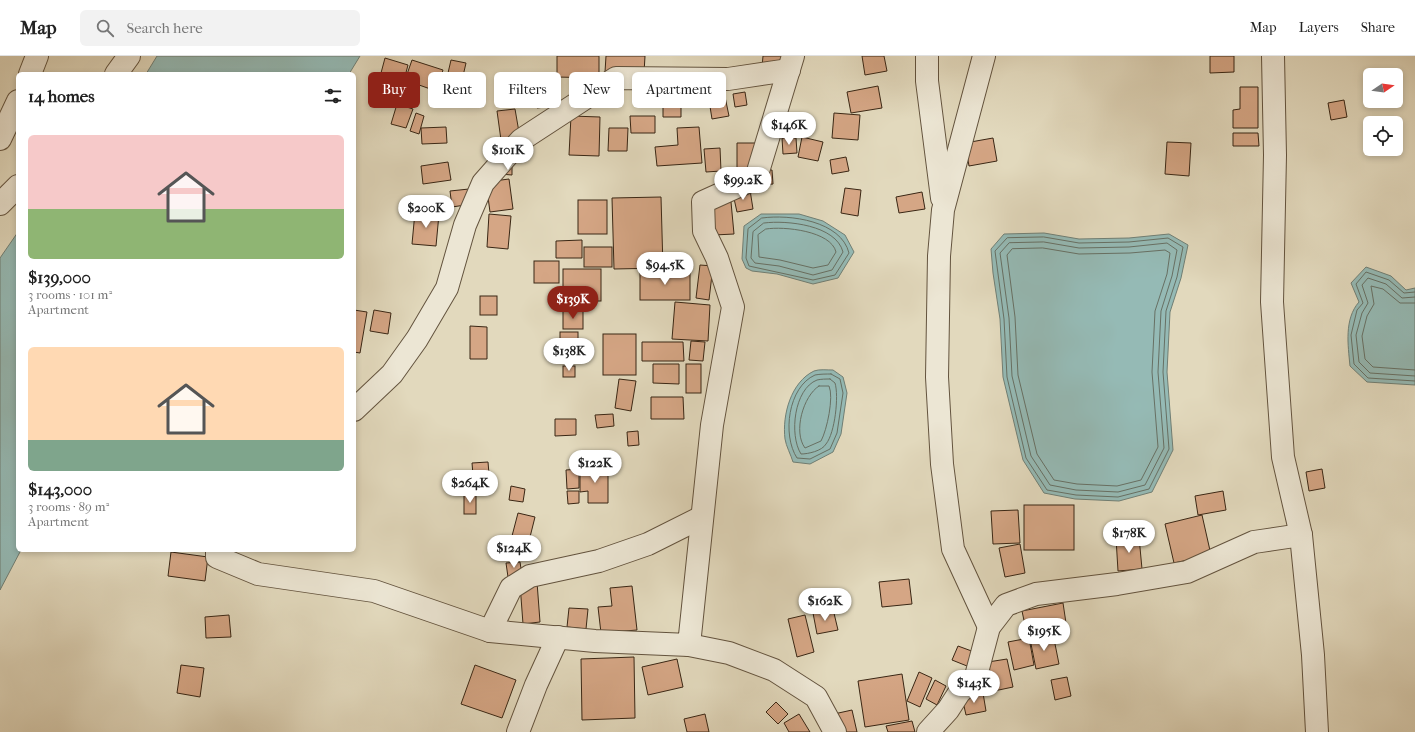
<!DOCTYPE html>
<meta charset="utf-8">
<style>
body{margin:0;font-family:"IM FELL French Canon",serif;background:#f2f2f2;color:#222;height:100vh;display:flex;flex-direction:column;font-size:15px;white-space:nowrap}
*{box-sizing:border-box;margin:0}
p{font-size:13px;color:#767676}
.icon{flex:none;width:22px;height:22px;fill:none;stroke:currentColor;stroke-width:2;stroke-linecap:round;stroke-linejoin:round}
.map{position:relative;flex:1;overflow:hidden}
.panel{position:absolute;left:16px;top:16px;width:340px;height:480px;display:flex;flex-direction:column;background:#fff;border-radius:6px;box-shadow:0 2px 6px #0003}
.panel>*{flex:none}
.hud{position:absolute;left:368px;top:16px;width:380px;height:36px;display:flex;gap:8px}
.needle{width:26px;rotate:77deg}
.buttons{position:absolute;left:1363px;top:12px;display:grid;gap:8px}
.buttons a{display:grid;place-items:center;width:40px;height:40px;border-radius:6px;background:#fff;box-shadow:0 2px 6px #0003;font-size:20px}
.price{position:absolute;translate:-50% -34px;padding:0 9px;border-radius:14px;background:#fff;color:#222;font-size:13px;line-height:26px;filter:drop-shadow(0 1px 2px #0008)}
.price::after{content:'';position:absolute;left:50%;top:24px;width:12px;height:9px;margin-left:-6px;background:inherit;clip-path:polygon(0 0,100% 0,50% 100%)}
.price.active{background:#8f2418;color:#fff}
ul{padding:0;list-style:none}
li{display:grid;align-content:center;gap:8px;height:212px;padding:0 12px}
li span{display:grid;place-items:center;height:124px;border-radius:6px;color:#555}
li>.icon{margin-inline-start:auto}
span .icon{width:72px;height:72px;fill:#fffc;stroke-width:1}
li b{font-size:17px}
h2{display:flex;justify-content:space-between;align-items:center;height:48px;padding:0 12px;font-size:17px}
.pill{padding:0 14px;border-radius:6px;background:#fff;box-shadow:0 2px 6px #0003;font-size:14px;line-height:36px}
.pill.active{background:#8f2418;color:#fff}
header{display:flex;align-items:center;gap:24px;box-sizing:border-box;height:56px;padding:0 20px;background:#fff;border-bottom:1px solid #e0e0e0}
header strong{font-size:19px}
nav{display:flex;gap:22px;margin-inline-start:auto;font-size:14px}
.search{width:280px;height:36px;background:#f2f2f2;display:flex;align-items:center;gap:10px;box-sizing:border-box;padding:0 14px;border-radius:6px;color:#767676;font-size:15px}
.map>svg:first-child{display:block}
.water{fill:#95bab5;stroke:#707f75}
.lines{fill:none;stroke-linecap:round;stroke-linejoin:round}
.shore{stroke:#677064;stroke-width:1}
.building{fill:#d5a685;stroke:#392614}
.minor-casing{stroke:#63533e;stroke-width:24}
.minor{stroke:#ece6d4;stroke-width:22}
</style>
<header>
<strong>Map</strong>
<div class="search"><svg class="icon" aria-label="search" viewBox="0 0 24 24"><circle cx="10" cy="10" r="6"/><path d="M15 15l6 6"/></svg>Search here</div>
<nav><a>Map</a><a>Layers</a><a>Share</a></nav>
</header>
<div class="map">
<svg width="1415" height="676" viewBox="0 0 1415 676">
<rect width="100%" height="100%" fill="#e2d9bd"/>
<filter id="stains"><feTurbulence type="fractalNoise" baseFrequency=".005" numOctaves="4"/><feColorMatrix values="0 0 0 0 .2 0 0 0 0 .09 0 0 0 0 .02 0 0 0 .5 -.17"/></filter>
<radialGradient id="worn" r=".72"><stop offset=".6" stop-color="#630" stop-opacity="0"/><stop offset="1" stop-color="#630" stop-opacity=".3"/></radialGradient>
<!-- water -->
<g class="water">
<path d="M157,0H360L349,18H146Z"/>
<path d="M761,158H799L823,165L845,179L854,196L838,222L813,228L777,218L752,215L746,212L742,203L744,170Z"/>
<path d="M18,176V494H21L0,534V202Z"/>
<path d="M1044,177L1079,183L1129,182L1169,178L1188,189L1181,222L1170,256L1167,316L1173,394L1152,436L1119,445L1075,443L1044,437L1023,404L1003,321L1000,263L993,217L991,193L1004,178Z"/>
<path d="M1366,211L1391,220L1406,234L1415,232V329L1367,326L1350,310C1348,289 1344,263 1359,246L1351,227Z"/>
<path d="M833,314L843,321L847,337L841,378L833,396L810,408L793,406C791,399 786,390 785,383C782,359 791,326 814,315C819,313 827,314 833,314Z"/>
</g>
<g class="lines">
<!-- shore -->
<g class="shore">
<path d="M762,162C790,158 841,165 849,197L835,219L813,224L749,210L746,202L748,173Z"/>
<path d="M764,167C787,164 836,169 843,196L832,214L813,219L779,210L755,207L751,202L753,176Z"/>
<path d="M766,173C784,170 831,175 836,196L828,209L813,212L780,204L759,201L758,179Z"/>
<path d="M1044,181L1079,187L1129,186L1168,182L1183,191L1177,221L1166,255L1163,316L1169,393L1149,433L1118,441L1076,439L1047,434L1026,402L1007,321L1004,263L995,195L1007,182Z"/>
<path d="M1044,186L1079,192L1129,191L1167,187L1177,194L1172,220L1161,255L1158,316L1164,392L1145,429L1118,436L1076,434L1050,429L1031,400L1012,320L1009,262L1000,197L1009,187Z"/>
<path d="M1043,192L1079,198L1130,197L1165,194L1170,197L1167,218L1155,255L1152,316L1158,391L1141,424L1117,430L1077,428L1054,424L1037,398L1018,319L1015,261L1007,199L1012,193Z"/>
<path d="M1415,236L1404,237L1389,224L1366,216L1356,228L1363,247L1357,254L1351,279L1354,308L1368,322L1415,325"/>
<path d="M1415,241L1402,242L1386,228L1368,222L1362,229L1368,247L1362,257L1356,279L1359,306L1370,317L1415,320"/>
<path d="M1415,247H1400L1383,233L1371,230L1374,248L1367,260L1362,280L1365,303L1373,311L1415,314"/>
<path d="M831,318L840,323L843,337L837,377L830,393L810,403L797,402C782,379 788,331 815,319C820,318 826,318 831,318Z"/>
<path d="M830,323L835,327C839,340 835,377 826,388C822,395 808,398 801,398C789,379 794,333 817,324C821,323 826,323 830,323Z"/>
<path d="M819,330H829C834,341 827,374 821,385L805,392C793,376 803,340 819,330Z"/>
</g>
</g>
<!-- building -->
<g class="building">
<path d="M557,0H599V22L557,21Z"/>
<path d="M606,0H645L644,17L605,16Z"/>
<path d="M763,0H786L785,12L762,11Z"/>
<path d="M862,0H884L887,15L865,19Z"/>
<path d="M1210,0H1234V16L1210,17Z"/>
<path d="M385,2L408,9L404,24L381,17Z"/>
<path d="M412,4L443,14L436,35L405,24Z"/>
<path d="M451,4L466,7L460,33L445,30Z"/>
<path d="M392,24L412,30L407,46L387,39Z"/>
<path d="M558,29L561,49L537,52L534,33Z"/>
<path d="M878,30L882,52L851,57L847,36Z"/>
<path d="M1240,31H1258V72H1233V54L1240,53Z"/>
<path d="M724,36L729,60L712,63L708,38Z"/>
<path d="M745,36L747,49L735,51L733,38Z"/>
<path d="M663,43L681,44V61H663Z"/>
<path d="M1344,44L1347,61L1331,64L1328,47Z"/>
<path d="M397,48L413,53L406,72L391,68Z"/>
<path d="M515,53L520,82L501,84L497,55Z"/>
<path d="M416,57L424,60L419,78L410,75Z"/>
<path d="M834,57L860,59L858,84L832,82Z"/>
<path d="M571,60L600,61L599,100L569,99Z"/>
<path d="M630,60H655V77H631Z"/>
<path d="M446,71L447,87L422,88L421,72Z"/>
<path d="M699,71L702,107L657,110L655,91L678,89L677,72Z"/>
<path d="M609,72H628L627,95H608Z"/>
<path d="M1233,77H1258L1259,90H1233Z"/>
<path d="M802,81L823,86L818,105L798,101Z"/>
<path d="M782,82H796L797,97L783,98Z"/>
<path d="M993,82L997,105L969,110L965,87Z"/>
<path d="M1167,86L1191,87L1189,120L1165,118Z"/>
<path d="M737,87H756L755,118L737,117Z"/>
<path d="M720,92L721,115L706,116L704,93Z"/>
<path d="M846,101L849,115L832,118L830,104Z"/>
<path d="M448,106L451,124L423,128L421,110Z"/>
<path d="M512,109V119L500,118Z"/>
<path d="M760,114H772L773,128L761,129Z"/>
<path d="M509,123L513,153L490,156L486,126Z"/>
<path d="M845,132L861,134L858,160L841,157Z"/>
<path d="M469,133L472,148L452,151L450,135Z"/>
<path d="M750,134L753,153L737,156L733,138Z"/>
<path d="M922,136L925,153L899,157L896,141Z"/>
<path d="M661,141L663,212L614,213L612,142Z"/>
<rect x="578" y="144" width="29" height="34"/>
<path d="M731,146L734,178L714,179L711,148Z"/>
<path d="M415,156L439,158L436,190L412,188Z"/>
<path d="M489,158L511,160L508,193L487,191Z"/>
<path d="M582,184V202H556V185Z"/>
<rect x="584" y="191" width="28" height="20"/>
<rect x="534" y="205" width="25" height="22"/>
<path d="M700,209L713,210L709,244L696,242Z"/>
<rect x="563" y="213" width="38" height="32"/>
<rect x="640" y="215" width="50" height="29"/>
<rect x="480" y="240" width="17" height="19"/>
<path d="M675,246L710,249L708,285L672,283Z"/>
<path d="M354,254L367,256L360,297L354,296Z"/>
<path d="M374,254L391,257L388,278L370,275Z"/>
<rect x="563" y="255" width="20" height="18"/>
<path d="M470,270L487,271V303H470Z"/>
<rect x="560" y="276" width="18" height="14"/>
<rect x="603" y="278" width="33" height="41"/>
<path d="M691,285L705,286L703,305L689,304Z"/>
<path d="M642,286H683L684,305H642Z"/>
<path d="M653,308H679V328L653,327Z"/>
<rect x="686" y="308" width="15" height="29"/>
<rect x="563" y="310" width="12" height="11"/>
<path d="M619,323L636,325L631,355L615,352Z"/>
<path d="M651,341H683L684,363H651Z"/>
<path d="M613,358L614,370L597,372L595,359Z"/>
<path d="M555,363H576V379L555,380Z"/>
<path d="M638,375L639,389L628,390L627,376Z"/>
<path d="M488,406L489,418L473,419L472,407Z"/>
<path d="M580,412H608V447H588V435L580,436Z"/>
<path d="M579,413V432L567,433L566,414Z"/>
<path d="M1322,413L1325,432L1309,435L1306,416Z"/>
<path d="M482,419L483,433L463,435L462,421Z"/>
<path d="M511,430L525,433L523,446L509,444Z"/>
<path d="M567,435H579V447L568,448Z"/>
<path d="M1223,435L1226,454L1198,459L1195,440Z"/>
<rect x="464" y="437" width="12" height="21"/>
<rect x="1024" y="449" width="50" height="45"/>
<path d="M1018,454L1020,487L993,488L991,455Z"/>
<path d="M518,457L535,461L529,485L512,480Z"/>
<path d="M1202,459L1211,499L1174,507L1165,468Z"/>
<path d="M1139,481L1142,513L1118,515L1116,482Z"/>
<path d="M1020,488L1025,517L1005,521L999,492Z"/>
<path d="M171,496L208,501L205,525L168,520Z"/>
<path d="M520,506L522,519L508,521L506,507Z"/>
<path d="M909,523L912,548L882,551L879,526Z"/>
<path d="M537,526L540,566L523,568L520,528Z"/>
<path d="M632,530L637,574L601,577L598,551L612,550L610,532Z"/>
<path d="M1063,547L1066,567L1026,574L1022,555Z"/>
<path d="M569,552L588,553L586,573L567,571Z"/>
<path d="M833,553L838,574L817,578L813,557Z"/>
<path d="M229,559L231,581L206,582L205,561Z"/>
<path d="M805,559L814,596L797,601L788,563Z"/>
<path d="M1053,578L1059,608L1036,613L1030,583Z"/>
<path d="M1029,582L1034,609L1014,614L1008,586Z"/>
<path d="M958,590L977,597L972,612L952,604Z"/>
<path d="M634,601L635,662L582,664L581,603Z"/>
<path d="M677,603L683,631L648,639L642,611Z"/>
<path d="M1007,603L1013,631L994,635L988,606Z"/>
<path d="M181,609L204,612L200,641L177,637Z"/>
<path d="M475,609L516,624L502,662L461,648Z"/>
<path d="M919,616L932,622L920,651L907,645Z"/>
<path d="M902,618L909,664L865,671L858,625Z"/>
<path d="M1067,621L1071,640L1055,644L1051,624Z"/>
<path d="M935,624L946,630L937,649L926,643Z"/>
<path d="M983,637L986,655L966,659L962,641Z"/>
<path d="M776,646L788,658L778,668L766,656Z"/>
<path d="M852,654L857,676H838L834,658Z"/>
<path d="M705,658L709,676H687L684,663Z"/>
<path d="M799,658L810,676H789L784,667Z"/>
<path d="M912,665L915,676H888L886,670Z"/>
</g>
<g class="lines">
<defs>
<g id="minor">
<path d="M927,0V25L942,142"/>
<path d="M984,0L943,154L939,200L937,321L942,408L953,493L989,571"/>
<path d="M1273,0L1275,99L1272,246L1283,401L1301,479L1313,599L1317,676"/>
<path d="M30,18L37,0"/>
<path d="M116,18L129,0"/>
<path d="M0,83L18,45"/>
<path d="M0,148L18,130"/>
<path d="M354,354L392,318L417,283L447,232L465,169L483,127L521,84L616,22L728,23L789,14"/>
<path d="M217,494V501L258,518L374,535L490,575L595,585L689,589L712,369L733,251L717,202L704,175L703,146L756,122L793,0"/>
<path d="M490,575L511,532L530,520L599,505L648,488L702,461"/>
<path d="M689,589L729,597L774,614L816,641L835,676"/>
<path d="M518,676L536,629L558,581"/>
<path d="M928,676L948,654L959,637L976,620L989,571L1006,549L1036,538L1117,528L1187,516L1254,486L1301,479"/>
</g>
</defs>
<!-- minor casing -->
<use href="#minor" class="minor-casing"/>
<!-- minor -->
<use href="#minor" class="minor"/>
</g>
<rect width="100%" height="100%" filter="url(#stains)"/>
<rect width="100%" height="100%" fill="url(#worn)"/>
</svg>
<div class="buttons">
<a><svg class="needle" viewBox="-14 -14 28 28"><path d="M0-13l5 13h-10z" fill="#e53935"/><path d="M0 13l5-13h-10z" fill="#767676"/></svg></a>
<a><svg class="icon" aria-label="locate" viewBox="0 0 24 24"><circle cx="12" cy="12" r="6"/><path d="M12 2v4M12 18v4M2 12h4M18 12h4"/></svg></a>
</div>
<b class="price" style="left:789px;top:90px">$146K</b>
<b class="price" style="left:508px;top:115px">$101K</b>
<b class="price" style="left:743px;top:145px">$99.2K</b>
<b class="price" style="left:426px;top:173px">$200K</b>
<b class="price" style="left:665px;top:230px">$94.5K</b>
<b class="price active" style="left:573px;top:264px">$139K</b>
<b class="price" style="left:569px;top:316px">$138K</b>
<b class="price" style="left:595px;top:428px">$122K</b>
<b class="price" style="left:470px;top:448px">$264K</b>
<b class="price" style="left:1129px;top:498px">$178K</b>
<b class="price" style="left:514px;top:513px">$124K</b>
<b class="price" style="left:825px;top:566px">$162K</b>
<b class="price" style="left:1044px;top:596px">$195K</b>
<b class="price" style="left:974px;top:648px">$143K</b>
<div class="hud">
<a class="pill active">Buy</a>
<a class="pill">Rent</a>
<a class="pill">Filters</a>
<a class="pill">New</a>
<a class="pill">Apartment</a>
</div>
<section class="panel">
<h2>14 homes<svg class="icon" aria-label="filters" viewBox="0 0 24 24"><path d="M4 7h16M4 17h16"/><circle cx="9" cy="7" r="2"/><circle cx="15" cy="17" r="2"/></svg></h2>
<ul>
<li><span style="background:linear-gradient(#f6c9c9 60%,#8fb573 0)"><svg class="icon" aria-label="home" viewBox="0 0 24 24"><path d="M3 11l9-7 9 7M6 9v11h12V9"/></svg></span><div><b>$139,000</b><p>3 rooms · 101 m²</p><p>Apartment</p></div></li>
<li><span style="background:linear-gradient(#ffd9b3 75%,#7fa58c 0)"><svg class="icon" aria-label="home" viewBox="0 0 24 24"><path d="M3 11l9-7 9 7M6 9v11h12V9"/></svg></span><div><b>$143,000</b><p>3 rooms · 89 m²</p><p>Apartment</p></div></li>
</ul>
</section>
</div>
